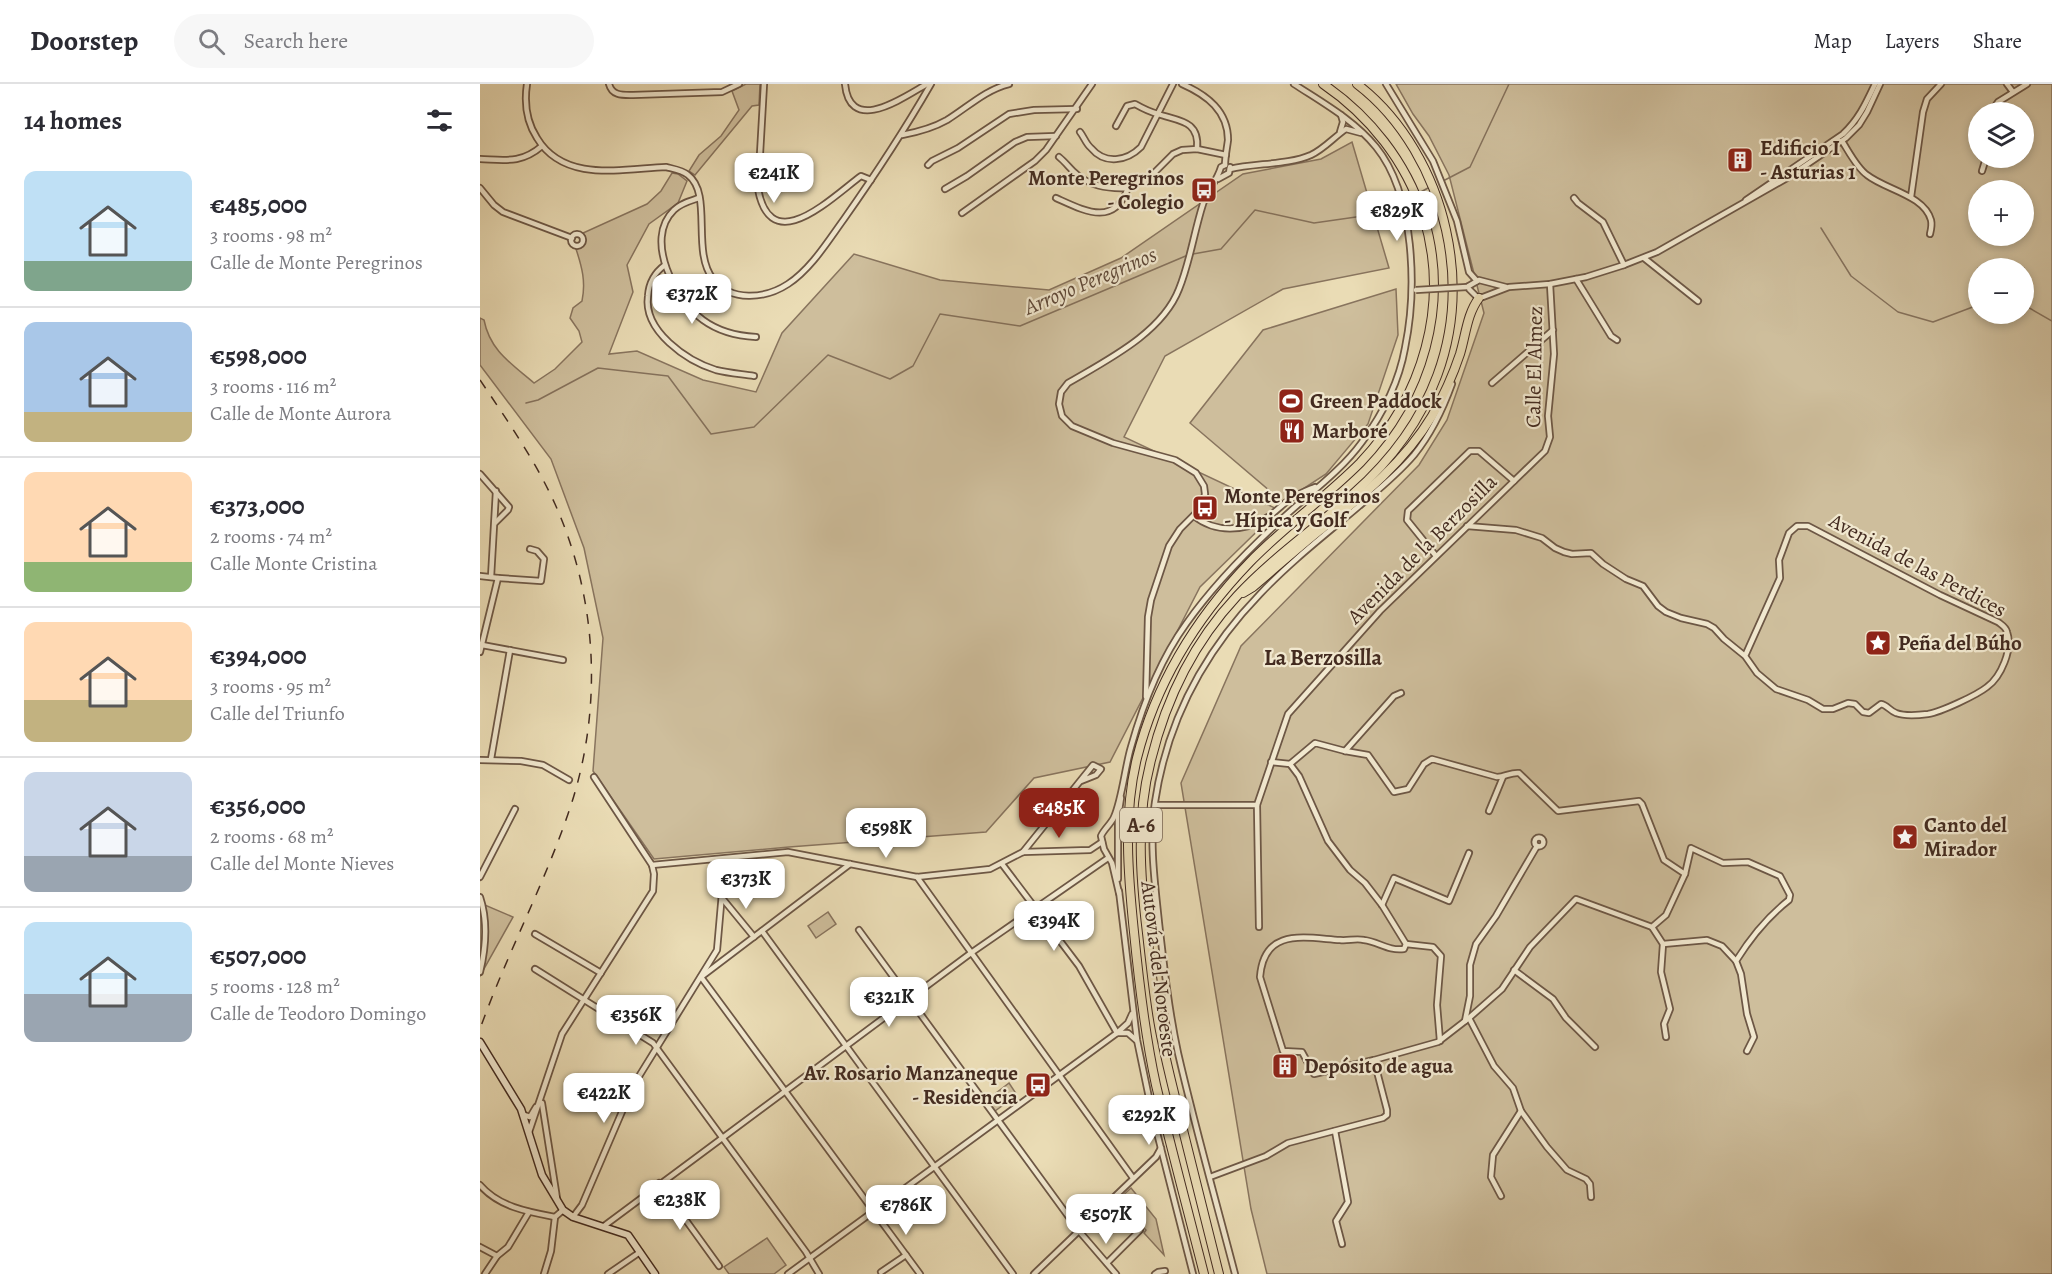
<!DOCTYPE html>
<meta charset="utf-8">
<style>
body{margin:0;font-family:Alegreya,serif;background:#f7f7f7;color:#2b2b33;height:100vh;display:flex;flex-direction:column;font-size:22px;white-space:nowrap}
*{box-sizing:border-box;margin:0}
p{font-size:20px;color:#7c7c81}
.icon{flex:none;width:33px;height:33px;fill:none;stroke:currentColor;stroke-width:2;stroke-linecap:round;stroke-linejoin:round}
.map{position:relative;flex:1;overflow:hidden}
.side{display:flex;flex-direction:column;background:#fff;width:480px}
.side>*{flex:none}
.tools{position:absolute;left:1488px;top:18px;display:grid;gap:12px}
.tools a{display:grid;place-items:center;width:66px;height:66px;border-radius:50%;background:#fff;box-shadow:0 3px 9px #0003;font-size:30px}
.price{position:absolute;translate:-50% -51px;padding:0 14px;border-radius:12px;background:#fff;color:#222;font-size:20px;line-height:39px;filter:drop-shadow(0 2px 3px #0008)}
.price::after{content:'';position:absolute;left:50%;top:36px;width:18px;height:14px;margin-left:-9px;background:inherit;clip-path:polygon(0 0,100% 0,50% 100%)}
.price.on{background:#8f2418;color:#fff}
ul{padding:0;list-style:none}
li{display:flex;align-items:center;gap:18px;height:150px;padding:0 24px}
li+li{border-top:2px solid #e1e1e2}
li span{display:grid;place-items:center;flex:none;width:168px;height:120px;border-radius:12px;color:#555}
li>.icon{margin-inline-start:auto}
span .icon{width:72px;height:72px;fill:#fffc;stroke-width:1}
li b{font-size:26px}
h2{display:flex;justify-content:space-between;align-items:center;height:72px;padding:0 24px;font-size:26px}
header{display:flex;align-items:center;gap:36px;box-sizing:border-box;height:84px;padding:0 30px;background:#fff;border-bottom:2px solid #e1e1e2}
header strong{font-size:28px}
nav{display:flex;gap:33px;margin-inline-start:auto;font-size:21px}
.search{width:420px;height:54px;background:#f7f7f7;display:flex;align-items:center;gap:15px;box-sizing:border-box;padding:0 21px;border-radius:33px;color:#7c7c81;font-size:22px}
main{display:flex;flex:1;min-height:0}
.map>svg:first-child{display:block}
.green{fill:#cebe9c;stroke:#88745e;stroke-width:1.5;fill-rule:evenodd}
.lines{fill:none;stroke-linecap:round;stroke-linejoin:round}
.stream{stroke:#85715b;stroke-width:1.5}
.minor-casing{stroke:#6d5745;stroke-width:8}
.secondary-casing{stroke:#432b20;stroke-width:9}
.motorway-casing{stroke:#432b20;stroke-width:10}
.minor{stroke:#f1e8cf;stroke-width:4.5}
.secondary{stroke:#f1e8cf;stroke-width:6}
.motorway{stroke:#eadcb5;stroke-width:8}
.rail{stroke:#432b20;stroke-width:1.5;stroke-dasharray:10 10;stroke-linecap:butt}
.minor-bridge-casing{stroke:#6d5745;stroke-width:8;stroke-linecap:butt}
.minor-bridge{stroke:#f1e8cf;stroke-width:4.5}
.labels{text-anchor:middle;stroke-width:4.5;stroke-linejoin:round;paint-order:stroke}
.shield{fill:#f1e8cf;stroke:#776454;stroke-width:1.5}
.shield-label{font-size:20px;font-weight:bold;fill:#432b20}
.poi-label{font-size:21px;font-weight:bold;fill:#432b20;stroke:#f1e8cf;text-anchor:start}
.street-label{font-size:21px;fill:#432b20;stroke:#f1e8cf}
.water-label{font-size:22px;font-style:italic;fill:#5e4838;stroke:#f1e8cf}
.neighbourhood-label{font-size:22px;font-weight:bold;fill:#432b20;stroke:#f1e8cf}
</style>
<header>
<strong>Doorstep</strong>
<div class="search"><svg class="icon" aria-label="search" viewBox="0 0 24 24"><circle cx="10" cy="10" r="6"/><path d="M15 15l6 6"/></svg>Search here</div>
<nav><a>Map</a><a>Layers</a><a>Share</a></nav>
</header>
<main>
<section class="side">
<h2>14 homes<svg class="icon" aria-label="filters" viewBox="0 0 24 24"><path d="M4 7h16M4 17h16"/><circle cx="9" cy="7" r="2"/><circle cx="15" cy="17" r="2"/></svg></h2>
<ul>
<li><span style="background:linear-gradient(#bfe0f5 75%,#7fa58c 0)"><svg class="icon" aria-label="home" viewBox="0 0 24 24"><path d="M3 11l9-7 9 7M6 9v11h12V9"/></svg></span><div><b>€485,000</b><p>3 rooms · 98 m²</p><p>Calle de Monte Peregrinos</p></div></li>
<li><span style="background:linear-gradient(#a9c7e8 75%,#c2b280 0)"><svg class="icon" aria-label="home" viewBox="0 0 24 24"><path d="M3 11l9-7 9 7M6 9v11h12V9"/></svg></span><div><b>€598,000</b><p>3 rooms · 116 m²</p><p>Calle de Monte Aurora</p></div></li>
<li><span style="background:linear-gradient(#ffd9b3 75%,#8fb573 0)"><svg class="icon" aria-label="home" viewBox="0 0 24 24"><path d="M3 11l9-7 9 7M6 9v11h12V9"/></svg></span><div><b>€373,000</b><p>2 rooms · 74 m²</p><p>Calle Monte Cristina</p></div></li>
<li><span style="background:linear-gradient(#ffd9b3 65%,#c2b280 0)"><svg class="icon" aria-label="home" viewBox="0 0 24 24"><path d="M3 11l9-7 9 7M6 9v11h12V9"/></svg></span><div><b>€394,000</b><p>3 rooms · 95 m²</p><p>Calle del Triunfo</p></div></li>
<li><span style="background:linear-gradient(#c9d6e8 70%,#9aa5b1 0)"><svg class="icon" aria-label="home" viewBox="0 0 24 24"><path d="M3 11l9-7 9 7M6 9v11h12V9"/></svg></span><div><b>€356,000</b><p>2 rooms · 68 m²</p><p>Calle del Monte Nieves</p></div></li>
<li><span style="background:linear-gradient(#bfe0f5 60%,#9aa5b1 0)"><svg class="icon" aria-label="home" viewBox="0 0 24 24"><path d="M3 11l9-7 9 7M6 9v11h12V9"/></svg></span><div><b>€507,000</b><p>5 rooms · 128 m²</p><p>Calle de Teodoro Domingo</p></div></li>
</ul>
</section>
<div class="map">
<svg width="1572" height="1190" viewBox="0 0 1572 1190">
<rect width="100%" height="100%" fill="#eadcb5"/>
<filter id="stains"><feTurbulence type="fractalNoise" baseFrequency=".00333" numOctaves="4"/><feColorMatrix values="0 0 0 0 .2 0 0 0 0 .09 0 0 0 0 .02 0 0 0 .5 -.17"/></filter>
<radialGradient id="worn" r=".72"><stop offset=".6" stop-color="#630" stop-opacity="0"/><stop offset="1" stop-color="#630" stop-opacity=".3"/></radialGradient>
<!-- green -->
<g class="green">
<path d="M266,0H280L279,21L272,22L215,91L209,87L219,71L241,52L259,26L252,7Z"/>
<path d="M916,0H1572V1190H787L771,1125L701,699L761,562L939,381L967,336L1004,229L969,91L949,52L933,30ZM1498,28H1544V74H1498ZM1498,106H1544V152H1498ZM1498,184H1544V230H1498Z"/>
<path d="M872,58L909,184L803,205L685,272L644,353L799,426L720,503L630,678L554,694L506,748L309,763L174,775L113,687L123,554L104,464L71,375L0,281V234L4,236C10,267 32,280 54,299L75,285L102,258L99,247L90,234L93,224L102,217C106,198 102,183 96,165C105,164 109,156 103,149L167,120L181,107L192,89L198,90L207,97L198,119L169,140L147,181L153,208L129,270L157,267L223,296L276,308L302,249L374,170L460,196L569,206L641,174L763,90L841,75Z"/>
<path d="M916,205L918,251L888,340L846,390L803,418L710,339L783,246Z"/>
<path d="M0,819L33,833L0,892Z"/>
<path d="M348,828L356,840L336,854L328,842Z"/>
<path d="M529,999L537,1011L515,1027L507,1016Z"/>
<path d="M651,1104L676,1135L684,1171L664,1149L666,1146L637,1117Z"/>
<path d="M287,1154L306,1181L294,1190H249L244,1183Z"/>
</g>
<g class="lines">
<!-- stream -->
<g class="stream">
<path d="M963,97L990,83L1029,0"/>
<path d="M939,109L948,104"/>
<path d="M923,117L932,112"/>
<path d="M1341,144L1371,192L1418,228L1453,238L1498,221"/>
<path d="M713,170L741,165L775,126L834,139L897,130L919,119"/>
<path d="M1544,221L1572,237"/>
<path d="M46,319L58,316L118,284L188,292L231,350L274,343L348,271L410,295L433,282L460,230L540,242L708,171"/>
</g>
<defs>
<g id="minor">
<path d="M47,0C44,20 46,37 57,54C84,99 142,85 186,83C194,85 202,86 208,91C233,110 211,167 233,195C251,218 285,215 308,200C331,185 348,157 364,135C395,91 424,47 451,0"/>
<path d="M129,0C132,12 143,11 153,11L242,8L259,0"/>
<path d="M284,0L278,105C291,175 351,114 381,92L391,96"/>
<path d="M365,0C370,52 424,13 447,0"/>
<path d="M702,0C727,11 748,27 748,56C747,64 745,73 745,81"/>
<path d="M906,0L953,77L977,137L989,188L997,197"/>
<path d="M1527,0L1533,8"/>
<path d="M1511,28L1518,18L1547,0"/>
<path d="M636,42L647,22L655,20C662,24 670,28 678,30C698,37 720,36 717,65"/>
<path d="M600,48C604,53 606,60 611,64C625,81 647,77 661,63L693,0"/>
<path d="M860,48L863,38L861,31"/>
<path d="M422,51C438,48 453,44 467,36C488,23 505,6 529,0"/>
<path d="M1362,57C1369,68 1377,84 1387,91C1406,106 1444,111 1451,136C1452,140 1451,146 1450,150"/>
<path d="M579,73C584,77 588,82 593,87C608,102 627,105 648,104"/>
<path d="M0,75C25,76 41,80 62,62"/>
<path d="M448,81L452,77L478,64L529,30L554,26L597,25"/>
<path d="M750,85C775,79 808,81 831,71C844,65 854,53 866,45L881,49"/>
<path d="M1502,87L1506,74"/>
<path d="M738,95L749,89L750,83"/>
<path d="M0,104L14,121L23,128L92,154"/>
<path d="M465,105L487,92L535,58L547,53L576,52"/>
<path d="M1431,113L1443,28L1447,15L1461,0"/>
<path d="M219,114C210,117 201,119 194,126C163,156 196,216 223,236C238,247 257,252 276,253"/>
<path d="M576,114C605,127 634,143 648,104L669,94L693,70L702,66L717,65L746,71"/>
<path d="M1094,114L1098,119L1123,138L1144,181"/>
<path d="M1266,116L1363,50C1379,35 1386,19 1395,0"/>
<path d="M482,129L555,77L566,66L612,0"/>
<circle cx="97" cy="156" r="6"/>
<path d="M1164,174L1218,217"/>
<path d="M185,181C174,189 169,198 168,212C163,247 207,277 236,286C248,289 261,290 274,292"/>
<path d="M1096,195L1131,252L1137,256"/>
<path d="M987,203L997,213H1003L1029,203L1070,200L1106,193L1144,181L1177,168L1307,94L1366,54L1379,41L1387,28L1400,0"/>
<path d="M987,203L999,196L1026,203"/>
<path d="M1012,299L1073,246"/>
<path d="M0,390L29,423L28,426L15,439"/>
<path d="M714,432C735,449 764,448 788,433C797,427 804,418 814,413C820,409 828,406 835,403"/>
<path d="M987,442L1036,446L1062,454L1075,464L1084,468L1092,470L1111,469L1123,480L1146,495L1163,502L1178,522L1186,528L1201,534L1227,540L1234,544L1244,555L1265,572L1277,589L1296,605L1328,616L1343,625H1353L1368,619L1375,620L1383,628L1389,629L1401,620C1407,621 1410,627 1416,629C1424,632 1440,631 1448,630C1461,628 1497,611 1507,603C1521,593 1533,565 1527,548C1526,543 1522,541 1518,538L1460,511L1328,442H1317L1309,449L1299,476L1300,494L1265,572"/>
<path d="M956,472L927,436L928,427L990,367H999L1034,397"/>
<path d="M0,492L18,494L0,568"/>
<path d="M11,493L16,407"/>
<path d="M18,494L61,497L64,475L57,467L50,465"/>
<path d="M2,561L83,576"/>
<path d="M666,613L668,533L671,516L689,462L700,445L722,423L725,410L724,402L716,389L695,376L633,359L592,342L582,332L579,320L581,308L588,299C627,276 682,249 699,205C710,178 714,148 723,120C727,107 737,97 741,83L745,81"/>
<path d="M865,667L914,612L921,609"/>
<path d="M11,675L30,566"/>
<path d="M0,676L41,677L63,681L89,696"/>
<path d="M791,678L810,680L819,692L848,757L870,786L885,799L902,821L926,860L924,865C908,867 899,858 884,856C876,854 868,857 860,856C825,854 784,843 780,893L803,967L822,968L834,990L894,976"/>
<path d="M810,680L835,659L865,667L888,671L914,708L928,705L944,680L952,675L1017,693C1025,693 1031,688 1039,689L1078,727L1159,717L1162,720L1184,776L1205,790"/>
<path d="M675,721H777L808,630L900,527L1065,367L1070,353L1068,332L1074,270L1070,200"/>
<path d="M777,721L779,843"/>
<path d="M1009,727L1023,693"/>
<circle cx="1059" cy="758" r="4.5"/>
<path d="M543,768L613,681L621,685L616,691L601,697"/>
<path d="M370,780L221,893L440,1190"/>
<path d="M522,780L599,882L637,949"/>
<path d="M172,781L308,768L437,793L510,785L543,768L610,766L622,758"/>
<path d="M0,793L35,725"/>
<path d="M437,793L653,1094"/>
<path d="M638,795V733L641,714"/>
<path d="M639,807L657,956L673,1033L713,1190"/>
<path d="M639,809L632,779L624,765L621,752C624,745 631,740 634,733C642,715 645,683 651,663C663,620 680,576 706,540C734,500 768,466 804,433C830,409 861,387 882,358C902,331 919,298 925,264C937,206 935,111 896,63C874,36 843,19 814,0"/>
<path d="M0,813C8,837 6,863 0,888"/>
<path d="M242,814L274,853"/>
<path d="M902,821L914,794L969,817L989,769"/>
<path d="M1172,843L1183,860L1181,888L1190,925L1184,940L1186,953"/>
<path d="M379,846L599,1147L636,1190"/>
<path d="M282,847L533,1190"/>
<path d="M55,850L121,889"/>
<path d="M926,860L953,863L961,872L957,921L960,957"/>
<path d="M1183,860L1227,856L1242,862L1256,877"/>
<path d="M55,885L173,959L326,1168L339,1190"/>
<path d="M1034,886L1073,915L1086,934L1115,963"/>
<path d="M989,934L1014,982L1033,1004L1041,1027L1067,1063L1087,1086L1106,1095L1110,1100L1111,1113"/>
<path d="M985,937L990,912V881L996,860L1016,832L1057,762"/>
<path d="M637,949H648L656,956"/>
<path d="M62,1019L77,1114"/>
<path d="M44,1031L50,1033L56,1023"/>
<path d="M855,1047L868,1118L856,1137L862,1160"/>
<path d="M49,1048L82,950L173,807L174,790L172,781L114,693"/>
<path d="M730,1093L786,1072L808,1059L903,1034L907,1031V1026L894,976L958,958L989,934L1022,905L1050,863L1096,815L1172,843L1186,831L1205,790L1211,764L1243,779L1268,778L1300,792L1310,811L1309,816C1286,834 1271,853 1256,877L1261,890L1267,930L1274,953L1267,967"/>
<path d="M179,1099L239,1182"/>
<path d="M0,1101C19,1123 48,1128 75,1133"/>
<path d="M1021,1112L1011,1093L1013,1071L1041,1027"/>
<path d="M93,1133L102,1121L153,1002L237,866L245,775"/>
<path d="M124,1142L491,869L628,774"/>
<path d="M0,1163L17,1172"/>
<path d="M627,1179L660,1146"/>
<path d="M401,1188L426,1171"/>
<path d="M5,1190L17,1172L28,1163L49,1128"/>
<path d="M64,1190L71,1167L75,1133L83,1126"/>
<path d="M128,1190L160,1168"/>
<path d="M308,1190L637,949L648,939L652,930"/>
<path d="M554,1190L676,1073L681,1064"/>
<path d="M675,1190L678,1188L685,1187"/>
<path d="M755,1190C736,1117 715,1043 698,969C689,927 684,883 679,839C675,800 669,758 675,718C687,637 723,569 780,510C810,478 845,451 878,423C898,406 917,391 934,371C951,350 963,325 972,300"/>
</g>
<path id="secondary" d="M0,958L41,1025L62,1091L83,1126L93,1133L148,1151L175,1190"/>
<g id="motorway">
<path d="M763,509L773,503C795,484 817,465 839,447C881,413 924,379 952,332C963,313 973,291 980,270C986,250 987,230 999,214"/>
<path d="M724,1190C708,1127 691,1064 676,1001C665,951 659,899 654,848C648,790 643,731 657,674C676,599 716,534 770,478C804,443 845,414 880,379C943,313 971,220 943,131C926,78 890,32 843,0"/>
<path d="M739,1190C726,1138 713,1086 700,1034C692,999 682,964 677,929C673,903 670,876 667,849C660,791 656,733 671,676C686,615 714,558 757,512C792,474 835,445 873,410C951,341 989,250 966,146C954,91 923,35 877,0"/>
</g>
</defs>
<!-- minor casing -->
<use href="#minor" class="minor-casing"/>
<!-- secondary casing -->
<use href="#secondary" class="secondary-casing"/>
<!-- motorway casing -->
<use href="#motorway" class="motorway-casing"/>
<!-- minor -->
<use href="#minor" class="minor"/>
<!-- secondary -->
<use href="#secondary" class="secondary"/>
<!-- motorway -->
<use href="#motorway" class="motorway"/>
<!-- rail -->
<path class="rail" d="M0,296C27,336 55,376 75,420C119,518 123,630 88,730C63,803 26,872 0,945"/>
<defs>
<path id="minor-bridge" d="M936,206L987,203"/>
</defs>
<!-- minor-bridge casing -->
<use href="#minor-bridge" class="minor-bridge-casing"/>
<!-- minor-bridge -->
<use href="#minor-bridge" class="minor-bridge"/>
</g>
<!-- icons -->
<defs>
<symbol id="building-square" viewBox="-11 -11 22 22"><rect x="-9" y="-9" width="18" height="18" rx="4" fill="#8f2418" stroke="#f1e8cf"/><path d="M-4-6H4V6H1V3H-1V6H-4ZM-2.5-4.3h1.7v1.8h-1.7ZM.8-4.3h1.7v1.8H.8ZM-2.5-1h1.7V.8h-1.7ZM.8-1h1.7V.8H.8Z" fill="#fff"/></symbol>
<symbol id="bus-square" viewBox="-11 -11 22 22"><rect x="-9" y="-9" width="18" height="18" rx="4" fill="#8f2418" stroke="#f1e8cf"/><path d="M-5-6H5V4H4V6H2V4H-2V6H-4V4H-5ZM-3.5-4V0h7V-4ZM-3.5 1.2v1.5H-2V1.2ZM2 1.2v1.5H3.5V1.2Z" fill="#fff"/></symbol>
<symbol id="stadium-square" viewBox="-11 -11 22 22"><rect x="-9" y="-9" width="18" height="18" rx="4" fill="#8f2418" stroke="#f1e8cf"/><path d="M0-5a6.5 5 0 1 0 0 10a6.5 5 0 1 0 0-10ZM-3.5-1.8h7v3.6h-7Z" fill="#fff"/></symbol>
<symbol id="restaurant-square" viewBox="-11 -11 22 22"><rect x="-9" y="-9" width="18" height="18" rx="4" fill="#8f2418" stroke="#f1e8cf"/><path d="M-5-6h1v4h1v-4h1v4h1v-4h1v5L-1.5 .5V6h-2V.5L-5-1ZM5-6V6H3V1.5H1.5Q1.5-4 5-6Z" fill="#fff"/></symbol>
<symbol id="sight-square" viewBox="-11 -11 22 22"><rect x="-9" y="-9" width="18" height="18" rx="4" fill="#8f2418" stroke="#f1e8cf"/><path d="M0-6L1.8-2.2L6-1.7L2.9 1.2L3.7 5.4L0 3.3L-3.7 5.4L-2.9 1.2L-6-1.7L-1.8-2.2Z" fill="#fff"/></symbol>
</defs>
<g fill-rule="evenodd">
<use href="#building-square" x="1245" y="61" width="30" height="30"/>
<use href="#bus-square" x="709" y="91" width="30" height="30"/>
<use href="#stadium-square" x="796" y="302" width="30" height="30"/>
<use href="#restaurant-square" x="797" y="332" width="30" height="30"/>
<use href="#bus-square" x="710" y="409" width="30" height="30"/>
<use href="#sight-square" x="1383" y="544" width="30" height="30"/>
<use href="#sight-square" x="1410" y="738" width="30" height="30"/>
<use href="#building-square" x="790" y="967" width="30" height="30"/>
<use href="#bus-square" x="543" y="986" width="30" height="30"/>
</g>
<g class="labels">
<!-- shield labels -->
<rect class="shield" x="640" y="724" width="42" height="34" rx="4.5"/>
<g class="shield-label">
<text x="661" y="748">A-6</text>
</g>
<!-- poi labels -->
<g class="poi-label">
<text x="1280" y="71">Edificio I<tspan x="1280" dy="24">- Asturias 1</tspan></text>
<text x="704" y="101" text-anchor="end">Monte Peregrinos<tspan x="704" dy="24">- Colegio</tspan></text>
<text x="830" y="324">Green Paddock</text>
<text x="832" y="354">Marboré</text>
<text x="744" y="419">Monte Peregrinos<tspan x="744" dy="24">- Hípica y Golf</tspan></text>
<text x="1418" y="566">Peña del Búho</text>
<text x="1444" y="748">Canto del<tspan x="1444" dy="24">Mirador</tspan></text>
<text x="824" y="989">Depósito de agua</text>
<text x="538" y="996" text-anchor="end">Av. Rosario Manzaneque<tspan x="538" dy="24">- Residencia</tspan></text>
</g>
<!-- street labels -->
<g class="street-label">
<text transform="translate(1054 283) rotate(-89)" y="7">Calle El Almez</text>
<text transform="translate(942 465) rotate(-45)" y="7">Avenida de la Berzosilla</text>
<text transform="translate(1438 481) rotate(28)" y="7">Avenida de las Perdices</text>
<text transform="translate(679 885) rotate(83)" y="7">Autovía del Noroeste</text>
</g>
<!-- water labels -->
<g class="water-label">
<text transform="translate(610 196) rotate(-23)" y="8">Arroyo Peregrinos</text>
</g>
<!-- neighbourhood labels -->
<g class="neighbourhood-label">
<text x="843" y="581">La Berzosilla</text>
</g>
</g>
<rect width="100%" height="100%" filter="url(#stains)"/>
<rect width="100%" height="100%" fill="url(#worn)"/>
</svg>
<div class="tools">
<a><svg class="icon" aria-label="layers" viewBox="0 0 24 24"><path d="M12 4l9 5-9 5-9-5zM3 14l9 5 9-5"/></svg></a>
<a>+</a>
<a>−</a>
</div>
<b class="price" style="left:294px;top:120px">€241K</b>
<b class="price" style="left:917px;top:158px">€829K</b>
<b class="price" style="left:212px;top:241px">€372K</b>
<b class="price on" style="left:579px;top:755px">€485K</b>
<b class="price" style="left:406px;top:775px">€598K</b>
<b class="price" style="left:266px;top:826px">€373K</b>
<b class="price" style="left:574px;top:868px">€394K</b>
<b class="price" style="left:409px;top:944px">€321K</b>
<b class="price" style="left:156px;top:962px">€356K</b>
<b class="price" style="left:124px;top:1040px">€422K</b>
<b class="price" style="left:669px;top:1062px">€292K</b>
<b class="price" style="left:200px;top:1147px">€238K</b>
<b class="price" style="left:426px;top:1152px">€786K</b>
<b class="price" style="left:626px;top:1161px">€507K</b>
</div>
</main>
